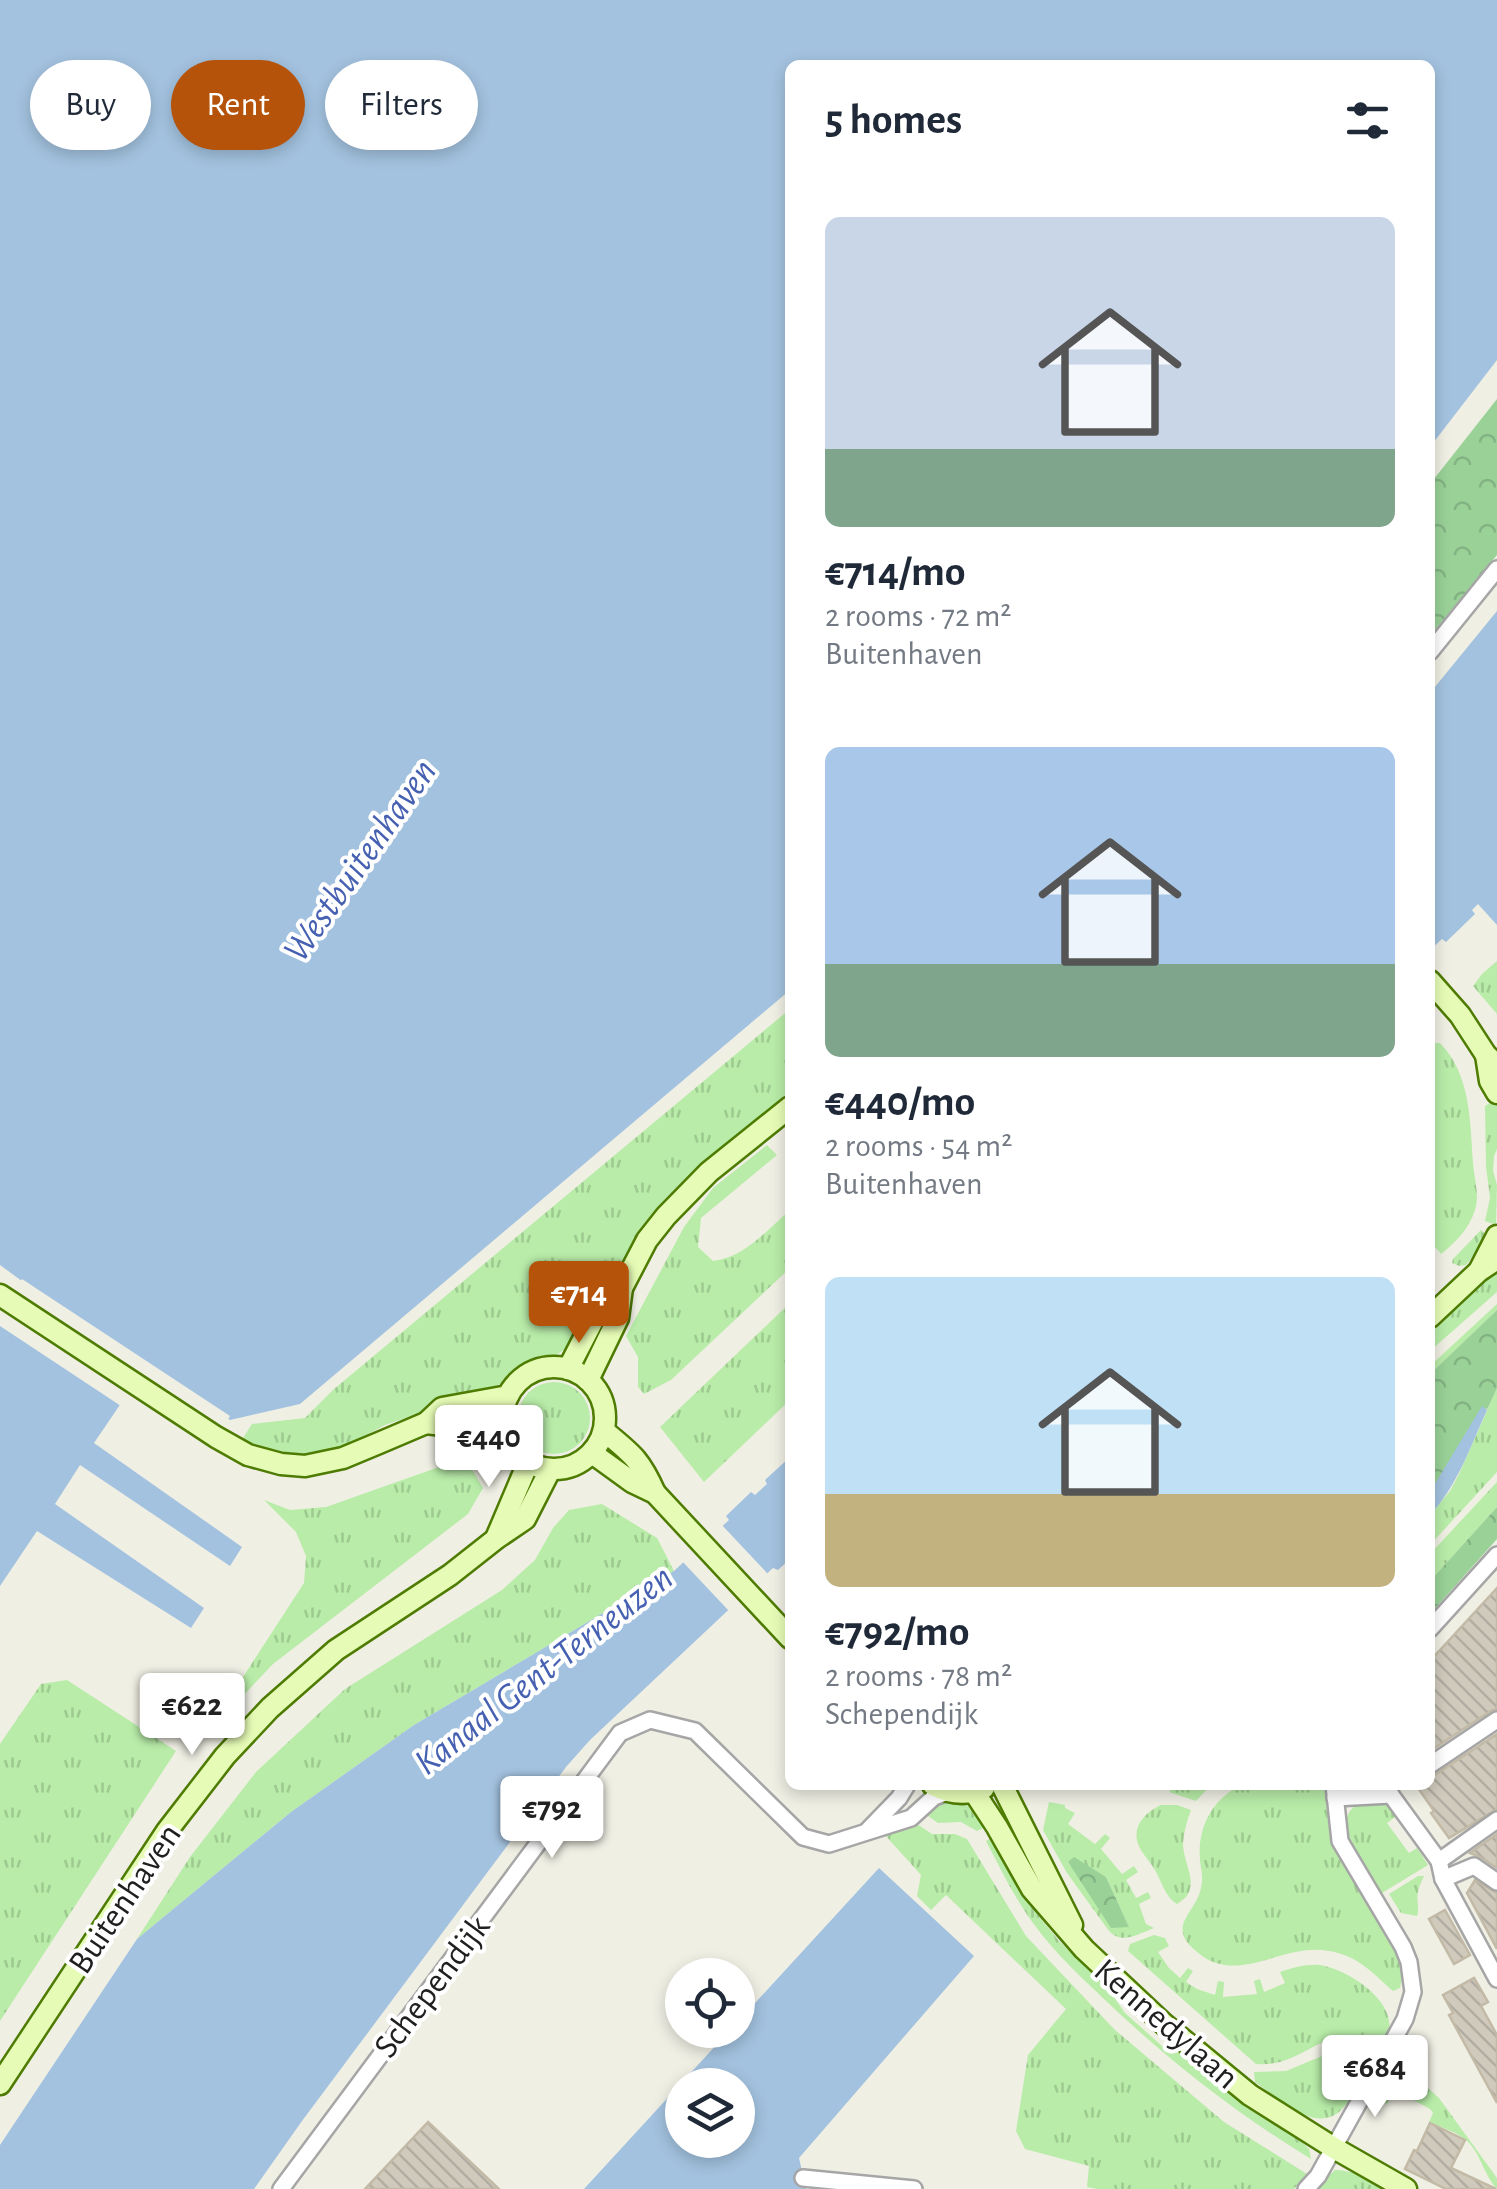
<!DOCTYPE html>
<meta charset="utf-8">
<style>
body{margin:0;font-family:"Alegreya Sans",sans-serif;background:#f2f2f3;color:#1f2937;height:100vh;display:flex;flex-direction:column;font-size:38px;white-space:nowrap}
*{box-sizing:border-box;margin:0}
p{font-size:32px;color:#747a83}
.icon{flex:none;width:55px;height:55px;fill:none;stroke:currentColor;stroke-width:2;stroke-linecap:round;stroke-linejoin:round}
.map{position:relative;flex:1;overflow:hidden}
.panel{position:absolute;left:785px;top:60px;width:650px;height:1730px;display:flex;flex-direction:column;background:#fff;border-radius:15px;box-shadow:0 5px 15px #0003}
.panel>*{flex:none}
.guide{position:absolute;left:30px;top:60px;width:605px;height:90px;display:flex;gap:20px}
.buttons{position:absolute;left:665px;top:1958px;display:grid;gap:20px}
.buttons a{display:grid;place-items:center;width:90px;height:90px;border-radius:50%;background:#fff;box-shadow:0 5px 15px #0003;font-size:50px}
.price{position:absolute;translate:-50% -85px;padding:0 22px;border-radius:10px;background:#fff;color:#222;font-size:32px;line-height:65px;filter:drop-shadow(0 2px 5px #0008)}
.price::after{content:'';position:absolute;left:50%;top:60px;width:30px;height:22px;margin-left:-15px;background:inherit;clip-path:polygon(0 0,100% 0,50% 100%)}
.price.selected{background:#b45309;color:#fff}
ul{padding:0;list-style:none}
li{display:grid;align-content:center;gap:20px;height:530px;padding:0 40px}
li span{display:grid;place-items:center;height:310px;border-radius:15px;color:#555}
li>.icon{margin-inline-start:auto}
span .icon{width:180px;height:180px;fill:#fffc;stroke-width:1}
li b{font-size:42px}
h2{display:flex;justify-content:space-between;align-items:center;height:120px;padding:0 40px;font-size:42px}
.chip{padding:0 35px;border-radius:45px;background:#fff;box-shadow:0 5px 15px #0003;font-size:35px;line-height:90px}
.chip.selected{background:#b45309;color:#fff}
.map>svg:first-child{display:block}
.grass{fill:url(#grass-tufts);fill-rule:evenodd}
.forest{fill:url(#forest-crowns)}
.water{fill:#a3c2df;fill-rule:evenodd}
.pier{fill:#f0efe4}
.building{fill:url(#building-back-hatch);stroke:#c2baa6;stroke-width:2.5}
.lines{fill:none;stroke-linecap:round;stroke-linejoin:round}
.street-casing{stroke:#a6a6a6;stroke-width:20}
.secondary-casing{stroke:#4e7b01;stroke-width:25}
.street{stroke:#fff;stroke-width:15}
.secondary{stroke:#e6fcb6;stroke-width:20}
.labels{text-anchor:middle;stroke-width:8;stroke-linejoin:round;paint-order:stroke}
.street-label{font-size:35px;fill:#1f1f1f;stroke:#fff}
.water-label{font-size:38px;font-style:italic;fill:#4761b2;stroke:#fff}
</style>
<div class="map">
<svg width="1497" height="2189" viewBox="0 0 1497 2189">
<defs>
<pattern id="grass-tufts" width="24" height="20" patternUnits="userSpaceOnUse" patternTransform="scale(2.5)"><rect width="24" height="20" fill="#b8eca8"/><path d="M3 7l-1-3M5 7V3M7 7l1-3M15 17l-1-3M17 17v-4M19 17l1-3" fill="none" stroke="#9eca90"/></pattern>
<pattern id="forest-crowns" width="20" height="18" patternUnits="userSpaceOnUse" patternTransform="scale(2.5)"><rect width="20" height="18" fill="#99d197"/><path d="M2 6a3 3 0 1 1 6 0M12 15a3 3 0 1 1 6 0" fill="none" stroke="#83b382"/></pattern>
<pattern id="building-back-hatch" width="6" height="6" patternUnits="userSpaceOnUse" patternTransform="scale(2.5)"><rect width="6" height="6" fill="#d0cabd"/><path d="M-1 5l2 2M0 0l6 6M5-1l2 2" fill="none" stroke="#b2ada2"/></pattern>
</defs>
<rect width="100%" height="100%" fill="#f0efe4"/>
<!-- grass -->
<g class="grass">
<path d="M1497,961V1014L1473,986L1482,974Z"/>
<path d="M790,1009V1092L665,1199L572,1344L555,1356L488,1390L385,1425L342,1448L295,1456L241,1441L252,1424L305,1418L334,1389Z"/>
<path d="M1430,1043H1440C1471,1075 1470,1121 1473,1163C1474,1179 1480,1195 1475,1210C1469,1229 1456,1242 1441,1254L1430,1241Z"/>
<path d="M1495,1100L1497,1105V1149L1494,1156L1493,1171L1497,1185L1496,1225L1485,1221L1490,1198L1486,1166L1485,1106Z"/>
<path d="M767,1145L777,1155L701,1218L698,1247L713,1261C744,1258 767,1230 790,1210V1268L671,1380L644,1394L638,1387V1357L626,1336L684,1227L713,1188Z"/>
<path d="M1481,1230L1488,1236L1466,1265L1459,1266L1452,1263L1453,1259Z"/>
<path d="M1497,1270V1292L1430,1351V1332Z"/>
<path d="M790,1303V1400L704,1482L660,1427Z"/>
<path d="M1497,1304V1310L1430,1374V1366Z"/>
<circle cx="554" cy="1418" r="36"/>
<path d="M1497,1388V1472L1430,1545V1515L1450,1491L1459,1474Z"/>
<path d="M456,1461L473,1471L483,1488L468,1514L273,1664L204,1737L304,1583L306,1556L296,1532L264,1500L290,1510L326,1507Z"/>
<path d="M1497,1482V1507L1430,1581V1554Z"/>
<path d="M602,1504L657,1538L674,1571L414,1725L291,1812L137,1939L190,1857L256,1772L345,1689L502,1590L535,1560L553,1528L569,1510Z"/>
<path d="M67,1680L176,1751L0,2021V1744L41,1684Z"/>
<path d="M1175,1785H1211L1196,1801L1169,1792Z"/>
<path d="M1241,1785H1324L1330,1837L1334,1849L1396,1951L1403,1974L1400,1988L1393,1991C1372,1973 1359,1956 1329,1951C1281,1942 1237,1988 1196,1951C1190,1946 1184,1940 1183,1933C1179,1914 1208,1902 1201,1868C1195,1833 1209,1801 1241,1785Z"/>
<path d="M1377,1800L1388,1804L1398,1815L1387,1823L1409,1853L1417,1848L1428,1865L1382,1893C1366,1869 1314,1804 1377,1800Z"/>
<path d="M947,1801C966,1801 977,1811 988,1826L977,1831L961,1822L938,1823L924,1813L939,1803Z"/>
<path d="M1049,1802L1065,1805V1808L1075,1813L1068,1824L1095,1844L1105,1834L1110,1838L1101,1849L1122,1874L1134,1866L1138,1872L1126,1880L1136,1898L1148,1892L1151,1898L1139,1904L1146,1924L1154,1928C1138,1934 1122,1945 1109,1931L1067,1873L1043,1830ZM1074,1858L1106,1877L1129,1927L1068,1863Z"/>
<path d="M1161,1805H1177L1191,1810C1187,1821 1184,1831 1183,1843C1183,1866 1204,1889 1177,1904C1165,1897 1162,1882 1155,1870C1151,1863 1145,1857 1141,1850C1129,1830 1143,1813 1161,1805Z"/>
<path d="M914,1822L932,1834H955L967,1839L1026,1936L1115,2030L1224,2122L1307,2174L1294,2189H1098L1087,2187L1089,2166L1025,2149L1016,2131L1028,2055L1066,2009L946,1895L931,1910L917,1896L921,1875L885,1835Z"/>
<path d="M994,1836L1038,1915L1059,1941L1107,1987L1125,2013L1162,2046L1184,2055L1209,2076L1303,2143L1309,2149L1311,2159C1237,2114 1168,2060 1105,2000C1081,1977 1056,1954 1036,1927C1016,1901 1001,1870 986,1841Z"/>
<path d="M1418,1876H1424C1422,1881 1419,1886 1418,1892C1416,1901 1420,1908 1417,1916L1401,1913L1389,1894Z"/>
<path d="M1154,1935L1165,1938L1169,1946L1158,1952L1169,1968L1180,1978L1188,1968L1193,1971L1186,1982L1197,1989L1215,1995L1218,1981L1224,1982L1223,1997L1257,1994L1254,1981L1260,1979L1264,1992L1285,1983L1280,1972C1293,1968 1305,1964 1319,1965C1345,1968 1395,1999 1389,2030C1388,2033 1384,2041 1382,2044C1368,2043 1356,2035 1341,2037C1310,2042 1293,2067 1256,2064L1128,1951L1130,1944Z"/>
<path d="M1353,2047L1375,2054C1365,2071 1357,2093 1343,2108C1318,2137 1278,2098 1255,2082L1254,2072L1286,2071L1334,2051Z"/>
<path d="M1392,2063L1420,2081L1439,2098L1497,2178V2189C1484,2175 1480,2152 1466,2140C1457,2132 1440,2127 1429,2122L1433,2113L1430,2109L1395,2090L1387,2104L1378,2099L1376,2091Z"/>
<path d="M1335,2170C1352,2170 1368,2178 1381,2189H1318L1321,2183Z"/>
</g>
<!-- forest -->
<g class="forest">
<path d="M1497,399V555L1430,636V484Z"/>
<path d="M1497,1310V1388L1487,1410V1408L1430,1492V1374Z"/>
<path d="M1497,1507V1539L1430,1614V1581Z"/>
<path d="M1074,1857L1106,1877L1129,1927L1111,1928L1068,1862Z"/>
</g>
<!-- water -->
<g class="water">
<path d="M0,0H1497V360L1430,447V65H790V990L300,1404L230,1420L147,1365L94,1443L242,1547L230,1566L80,1465L55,1504L204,1608L191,1628L37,1531L0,1586V1322L26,1284L0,1265Z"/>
<path d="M1497,611V925L1478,904L1472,910L1475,914L1446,942L1442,939L1430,950V860L1434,856L1430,852V693Z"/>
<path d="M1482,1406L1487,1410C1470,1447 1458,1485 1430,1515V1492Z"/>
<path d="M790,1457V1559L778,1570L773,1568L590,1740L566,1767L302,2121L254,2189H0V2145L137,1939L291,1812L414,1725L674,1571L729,1520L726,1516L751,1492L755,1495L767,1484L765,1480Z"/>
<path d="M879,1868L974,1956L799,2158L806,2189H584L730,2030H738V2008L745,2014ZM682,2085H738V2140H682Z"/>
</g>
<!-- pier -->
<g class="pier">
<path d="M22,1279L230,1416L226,1423L149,1371L124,1408L0,1326V1313Z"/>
<path d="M720,1523L768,1574L729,1611L681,1560Z"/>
</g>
<!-- building -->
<g class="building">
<path d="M1497,1588V1709L1491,1711L1430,1751V1661Z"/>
<path d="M1497,1734V1809L1449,1838L1431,1813L1434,1811L1416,1785H1430V1776L1436,1774Z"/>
<path d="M1497,1834V1868L1480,1857L1470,1853Z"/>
<path d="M1475,1880L1497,1893V1949L1467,1893Z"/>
<path d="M1445,1910L1470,1955L1454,1964L1429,1919Z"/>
<path d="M1474,1978L1488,2002L1481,2006L1497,2035V2103L1449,2015L1453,2013L1443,1995Z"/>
<path d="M428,2122L499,2189H365Z"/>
<path d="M1430,2123L1465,2140L1451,2168L1496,2189H1446L1405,2169L1414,2150L1417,2151Z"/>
</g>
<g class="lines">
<defs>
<g id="street">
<path d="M1430,652L1497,569"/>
<path d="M1430,1629L1497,1555"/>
<path d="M1430,1765L1497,1720"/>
<path d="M1391,1795L1439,1861L1443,1879L1497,1979"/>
<path d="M1335,1798L1391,1795"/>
<path d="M868,1830L899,1798L907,1785"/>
<path d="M1439,1861L1497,1820"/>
<path d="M1443,1879L1474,1866L1497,1882"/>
<path d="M803,2178L914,2189"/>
<path d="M281,2189L620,1733L650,1720L695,1731L803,1837L829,1844L911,1818L934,1797L948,1792"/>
<path d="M1306,2189L1318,2176L1405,2019L1413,1992L1409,1962L1403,1947L1340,1841L1334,1785"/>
</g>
<g id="secondary">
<path d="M1430,981L1460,1015L1486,1055L1497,1065"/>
<path d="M1486,1055L1490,1081L1497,1093"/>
<path d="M1480,1269L1497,1236"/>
<path d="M0,1295L216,1437L248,1455L281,1464L305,1466L343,1458L379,1443L426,1423L442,1408L508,1396"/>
<path d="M1430,1317L1479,1271L1497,1259"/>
<circle cx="554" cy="1418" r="51"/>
<path d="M568,1369L599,1309L622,1288L647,1240L666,1216L709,1172L790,1107"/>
<path d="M588,1380L618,1318L622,1288"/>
<path d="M426,1423L451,1426L503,1420"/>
<path d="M604,1431C632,1454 640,1459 655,1493"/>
<path d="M592,1453L632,1482L655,1493L790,1638"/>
<path d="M497,1536L528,1463"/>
<path d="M933,1785C950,1794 966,1796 984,1788"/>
<path d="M1002,1785L1072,1925"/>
<path d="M974,1792L997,1827L1032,1889L1084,1949L1165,2025L1250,2095L1334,2148L1406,2189"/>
<path d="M0,2084L167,1831L225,1756L270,1708L336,1650L450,1575L497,1538L525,1519L550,1470"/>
</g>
</defs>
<!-- street casing -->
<use href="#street" class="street-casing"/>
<!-- secondary casing -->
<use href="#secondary" class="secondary-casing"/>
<!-- street -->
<use href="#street" class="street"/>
<!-- secondary -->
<use href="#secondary" class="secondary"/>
</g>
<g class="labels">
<!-- street labels -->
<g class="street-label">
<text transform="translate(124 1898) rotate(-56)" y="12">Buitenhaven</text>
<text transform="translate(431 1986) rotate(-53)" y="12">Schependijk</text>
<text transform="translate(1167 2023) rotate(41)" y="12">Kennedylaan</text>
</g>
<!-- water labels -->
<g class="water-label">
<text transform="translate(359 860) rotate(-55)" y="13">Westbuitenhaven</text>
<text transform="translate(543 1669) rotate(-38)" y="13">Kanaal Gent-Terneuzen</text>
</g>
</g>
</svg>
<div class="buttons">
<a><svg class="icon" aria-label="locate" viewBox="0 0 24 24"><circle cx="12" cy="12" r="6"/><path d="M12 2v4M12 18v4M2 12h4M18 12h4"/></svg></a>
<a><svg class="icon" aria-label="layers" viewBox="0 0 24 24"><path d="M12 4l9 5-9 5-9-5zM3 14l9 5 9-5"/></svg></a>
</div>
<b class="price selected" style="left:579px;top:1346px">€714</b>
<b class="price" style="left:489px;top:1490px">€440</b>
<b class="price" style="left:192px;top:1758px">€622</b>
<b class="price" style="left:552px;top:1861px">€792</b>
<b class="price" style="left:1375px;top:2120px">€684</b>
<div class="guide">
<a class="chip">Buy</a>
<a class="chip selected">Rent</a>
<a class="chip">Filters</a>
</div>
<section class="panel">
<h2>5 homes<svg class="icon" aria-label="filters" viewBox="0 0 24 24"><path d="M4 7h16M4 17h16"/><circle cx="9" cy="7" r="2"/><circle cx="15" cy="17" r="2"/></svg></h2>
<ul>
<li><span style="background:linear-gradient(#c9d6e8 75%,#7fa58c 0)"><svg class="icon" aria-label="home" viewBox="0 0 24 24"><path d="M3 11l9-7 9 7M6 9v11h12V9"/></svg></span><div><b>€714/mo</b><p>2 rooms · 72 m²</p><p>Buitenhaven</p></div></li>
<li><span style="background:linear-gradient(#a9c7e8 70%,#7fa58c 0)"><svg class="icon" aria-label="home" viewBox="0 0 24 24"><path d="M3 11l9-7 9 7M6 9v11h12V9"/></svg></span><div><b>€440/mo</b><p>2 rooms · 54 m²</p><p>Buitenhaven</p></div></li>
<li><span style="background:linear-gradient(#bfe0f5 70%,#c2b280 0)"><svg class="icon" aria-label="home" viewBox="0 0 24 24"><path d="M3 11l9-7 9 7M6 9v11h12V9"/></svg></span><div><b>€792/mo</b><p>2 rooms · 78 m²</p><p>Schependijk</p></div></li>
</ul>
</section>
</div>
